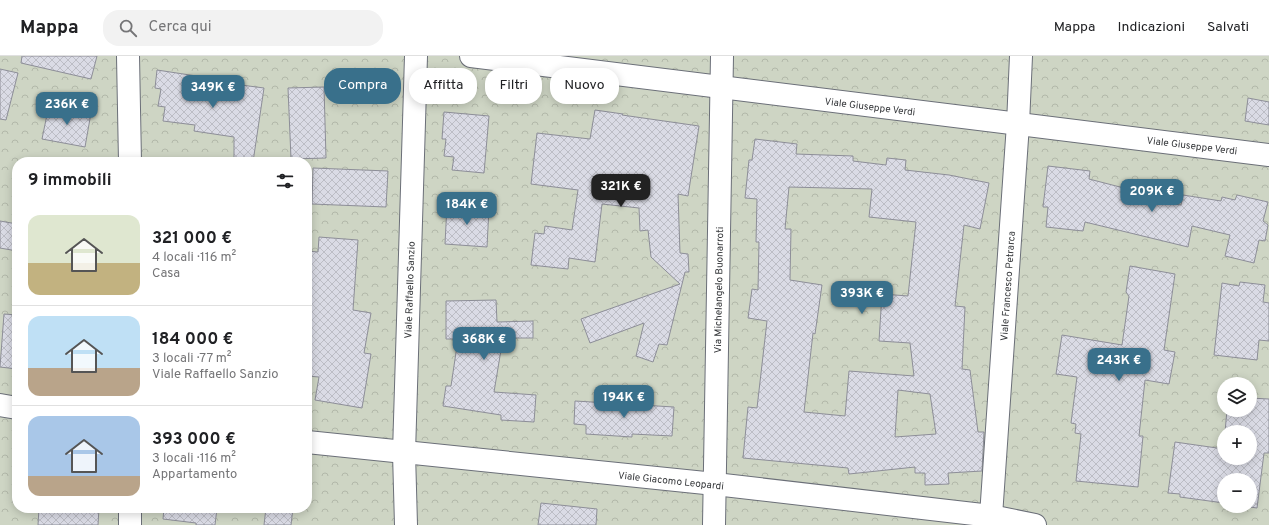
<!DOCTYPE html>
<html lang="it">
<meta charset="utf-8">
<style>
body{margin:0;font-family:Overpass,sans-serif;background:#f2f2f2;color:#202124;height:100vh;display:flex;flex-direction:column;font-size:15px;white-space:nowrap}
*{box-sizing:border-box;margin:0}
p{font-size:13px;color:#757577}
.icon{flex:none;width:22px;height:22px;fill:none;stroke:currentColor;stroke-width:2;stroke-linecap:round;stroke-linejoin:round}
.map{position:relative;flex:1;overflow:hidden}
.details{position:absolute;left:12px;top:101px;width:300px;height:356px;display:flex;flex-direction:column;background:#fff;border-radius:16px;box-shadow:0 2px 10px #0003}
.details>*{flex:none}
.banner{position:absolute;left:324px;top:12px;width:380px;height:36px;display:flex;gap:8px}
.controls{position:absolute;left:1217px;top:321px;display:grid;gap:8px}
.controls a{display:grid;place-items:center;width:40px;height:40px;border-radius:50%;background:#fff;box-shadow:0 2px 10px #0003;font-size:20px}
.price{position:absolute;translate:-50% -34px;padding:0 9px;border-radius:8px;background:#39708b;color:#fff;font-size:13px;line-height:26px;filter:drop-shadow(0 1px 2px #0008)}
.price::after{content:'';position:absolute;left:50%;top:24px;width:12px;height:9px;margin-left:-6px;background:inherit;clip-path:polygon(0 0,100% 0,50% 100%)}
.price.on{background:#222;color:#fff}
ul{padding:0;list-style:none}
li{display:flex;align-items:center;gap:12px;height:100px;padding:0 16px}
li+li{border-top:1px solid #e0e0e0}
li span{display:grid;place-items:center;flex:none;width:112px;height:80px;border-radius:12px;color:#555}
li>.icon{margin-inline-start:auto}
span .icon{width:48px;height:48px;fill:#fffc;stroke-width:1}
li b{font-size:17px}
h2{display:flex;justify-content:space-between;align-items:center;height:48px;padding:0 16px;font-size:17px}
.chip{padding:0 14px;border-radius:16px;background:#fff;box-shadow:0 2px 10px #0003;font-size:14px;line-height:36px}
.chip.on{background:#39708b;color:#fff}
header{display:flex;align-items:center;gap:24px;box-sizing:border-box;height:56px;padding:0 20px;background:#fff;border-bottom:1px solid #e0e0e0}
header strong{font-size:19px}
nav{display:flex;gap:22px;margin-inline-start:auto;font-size:14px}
.search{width:280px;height:36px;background:#f2f2f2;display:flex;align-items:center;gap:10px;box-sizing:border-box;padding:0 14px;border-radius:16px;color:#757577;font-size:15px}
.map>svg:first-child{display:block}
.forest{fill:url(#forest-crowns);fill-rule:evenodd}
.building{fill:url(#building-cross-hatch);stroke:#8d8e98;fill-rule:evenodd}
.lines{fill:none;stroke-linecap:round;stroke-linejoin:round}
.minor-casing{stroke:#6b6f78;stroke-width:24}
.minor{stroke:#fff;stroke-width:22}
.labels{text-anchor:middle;stroke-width:3.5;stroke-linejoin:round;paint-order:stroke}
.street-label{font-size:10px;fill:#36383b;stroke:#fff}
</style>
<header>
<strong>Mappa</strong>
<div class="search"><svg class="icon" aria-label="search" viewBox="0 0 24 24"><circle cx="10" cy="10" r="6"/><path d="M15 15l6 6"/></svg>Cerca qui</div>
<nav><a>Mappa</a><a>Indicazioni</a><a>Salvati</a></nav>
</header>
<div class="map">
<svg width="1269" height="469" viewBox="0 0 1269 469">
<defs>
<pattern id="forest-crowns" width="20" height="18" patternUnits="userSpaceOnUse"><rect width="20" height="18" fill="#ced5c4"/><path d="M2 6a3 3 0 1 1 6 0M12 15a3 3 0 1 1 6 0" fill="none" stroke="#b2b8a9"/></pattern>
<pattern id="building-cross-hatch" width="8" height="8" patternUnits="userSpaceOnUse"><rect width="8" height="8" fill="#dadbe5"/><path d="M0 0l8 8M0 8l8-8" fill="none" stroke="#bcbdc5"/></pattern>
</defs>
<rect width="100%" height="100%" fill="#f2f6fe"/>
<!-- forest -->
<path class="forest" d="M0,0H1269V469H0ZM17,106H307V452H17ZM1224,328H1250V354H1224ZM1224,376H1250V402H1224ZM1224,424H1250V450H1224Z"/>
<!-- building -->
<g class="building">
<path d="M22,0H97L91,23L21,7Z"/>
<path d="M0,13L18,17L6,64L0,63Z"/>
<path d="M157,14L203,21V24L264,32L253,106H234V81L194,75L195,69L163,65L165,51L158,50L161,33L155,32Z"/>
<path d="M324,31L326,102L291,103L288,32Z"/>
<path d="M1248,42L1269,46V69L1245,65Z"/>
<path d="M49,49L91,57L85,91L42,83Z"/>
<path d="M595,54L623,58L622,59L699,70L688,140L678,138L680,197L688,198L689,216H685L667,289L659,288L653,306L636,300L644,267L590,287L581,263L680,228L651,201L648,174L640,175L639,152L602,148L595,206L569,202L568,213L531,209L535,177L544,178L545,170L572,174L578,134L531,128L537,77L590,83Z"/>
<path d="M444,56L489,60L484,117L452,114L454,101L444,100L446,83H442Z"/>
<path d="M755,83L797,88L796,98L853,100V105L886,109L887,102L906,104L905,114L949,119L989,127L980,173L964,169L955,250L965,251L962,313L970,314L978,376H984L982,415L948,417L949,428L925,429V417H915V411L849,418L848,412L743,402L748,351L757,352L767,265L748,262L752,233L758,234L759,186H756L757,143L745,142L749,104H752ZM789,131L872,133L869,161L916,166L908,240L882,238L879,285L910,287L914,320L849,315L845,360L804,356L813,277L815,278L822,229L790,224L791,173H785ZM898,334L930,338L936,378L895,381Z"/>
<path d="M1048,110L1090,115L1089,123L1147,138L1145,144L1181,149L1183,139L1221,145L1222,141L1235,144L1237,139L1268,146L1263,165L1268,169L1265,185L1259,184L1254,207L1225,200L1230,179L1192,170L1188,191L1085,166L1083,175L1046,171L1048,151H1043Z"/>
<path d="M313,112L388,115L386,151L312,148Z"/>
<path d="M447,149L489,152L487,191L445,188Z"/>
<path d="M0,165L17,168V195L0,192Z"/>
<path d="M319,181L358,184L353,254L371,257L364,297L371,298L362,352L315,344L319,321L307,320V195L318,196Z"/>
<path d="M1130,210L1175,218L1164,294L1175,296L1169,328L1145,324L1139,380H1143L1138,431L1076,425L1081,378L1075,377L1076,368L1071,367L1077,321L1056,318L1062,279L1122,289L1129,240L1126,236Z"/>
<path d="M1240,226L1265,229L1263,246L1269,247V285L1259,284L1257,304L1214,299L1222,227L1239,230Z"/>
<path d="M496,244L497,266L533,265V282H503L494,336L536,339L534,366L501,364V359L443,350L446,330H451L458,283H446V245Z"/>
<path d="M4,258L17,259V313L0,311Z"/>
<path d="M1250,342L1269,343V397H1264L1257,452L1243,450H1250V424H1224V447L1180,441V438L1168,437L1175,386L1224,393V392V402H1250V376H1225L1227,354H1250Z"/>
<path d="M575,345L674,351L672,380L632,378V381L586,378V369L574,368Z"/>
<path d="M541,447L597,453L596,469H538Z"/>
<path d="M39,452H99L98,469H38Z"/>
<path d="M164,452H217L215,469H196V467L163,463Z"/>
<path d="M266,452H293L291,469H264Z"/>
</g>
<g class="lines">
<defs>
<g id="minor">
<path d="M128,0L130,106"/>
<path d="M471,0L1269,99"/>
<path d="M0,349L17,352"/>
<path d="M307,386L715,428L991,460L1035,469"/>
<path d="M991,460L1018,68L1021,0"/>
<path d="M130,469V452"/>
<path d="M406,469L404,397L416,0"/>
<path d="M714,469L722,0"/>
</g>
</defs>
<!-- minor casing -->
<use href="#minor" class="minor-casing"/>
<!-- minor -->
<use href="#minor" class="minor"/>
</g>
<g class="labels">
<!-- street labels -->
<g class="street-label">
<text transform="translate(870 50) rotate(7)" y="4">Viale Giuseppe Verdi</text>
<text transform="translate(1192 89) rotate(7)" y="4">Viale Giuseppe Verdi</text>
<text transform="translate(1007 230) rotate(-86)" y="4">Viale Francesco Petrarca</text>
<text transform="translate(409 234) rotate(-88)" y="4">Viale Raffaello Sanzio</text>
<text transform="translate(718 234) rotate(-89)" y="4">Via Michelangelo Buonarroti</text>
<text transform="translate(671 424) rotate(6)" y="4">Viale Giacomo Leopardi</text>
</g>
</g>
</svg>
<div class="controls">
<a><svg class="icon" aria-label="layers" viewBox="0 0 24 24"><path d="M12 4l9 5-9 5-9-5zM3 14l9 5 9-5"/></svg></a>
<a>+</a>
<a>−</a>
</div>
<b class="price" style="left:213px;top:53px">349K €</b>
<b class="price" style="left:67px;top:70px">236K €</b>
<b class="price on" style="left:621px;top:152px">321K €</b>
<b class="price" style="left:1152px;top:157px">209K €</b>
<b class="price" style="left:467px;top:170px">184K €</b>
<b class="price" style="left:862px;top:259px">393K €</b>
<b class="price" style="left:484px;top:305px">368K €</b>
<b class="price" style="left:1119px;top:326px">243K €</b>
<b class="price" style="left:624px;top:363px">194K €</b>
<div class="banner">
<a class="chip on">Compra</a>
<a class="chip">Affitta</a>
<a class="chip">Filtri</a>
<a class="chip">Nuovo</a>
</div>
<section class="details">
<h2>9 immobili<svg class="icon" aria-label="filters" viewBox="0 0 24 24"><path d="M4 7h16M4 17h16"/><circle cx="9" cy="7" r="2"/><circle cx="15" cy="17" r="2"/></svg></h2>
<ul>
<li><span style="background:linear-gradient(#dfe7d0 60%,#c2b280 0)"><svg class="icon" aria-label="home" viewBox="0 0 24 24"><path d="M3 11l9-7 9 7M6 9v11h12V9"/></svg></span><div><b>321 000 €</b><p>4 locali · 116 m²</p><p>Casa</p></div></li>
<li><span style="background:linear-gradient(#bfe0f5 65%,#b9a48a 0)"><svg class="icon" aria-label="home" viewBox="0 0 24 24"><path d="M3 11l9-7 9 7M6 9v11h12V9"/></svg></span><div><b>184 000 €</b><p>3 locali · 77 m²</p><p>Viale Raffaello Sanzio</p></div></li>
<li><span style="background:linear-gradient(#a9c7e8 75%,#b9a48a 0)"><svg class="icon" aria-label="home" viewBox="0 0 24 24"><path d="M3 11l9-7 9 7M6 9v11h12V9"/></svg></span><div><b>393 000 €</b><p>3 locali · 116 m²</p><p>Appartamento</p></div></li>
</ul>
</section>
</div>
